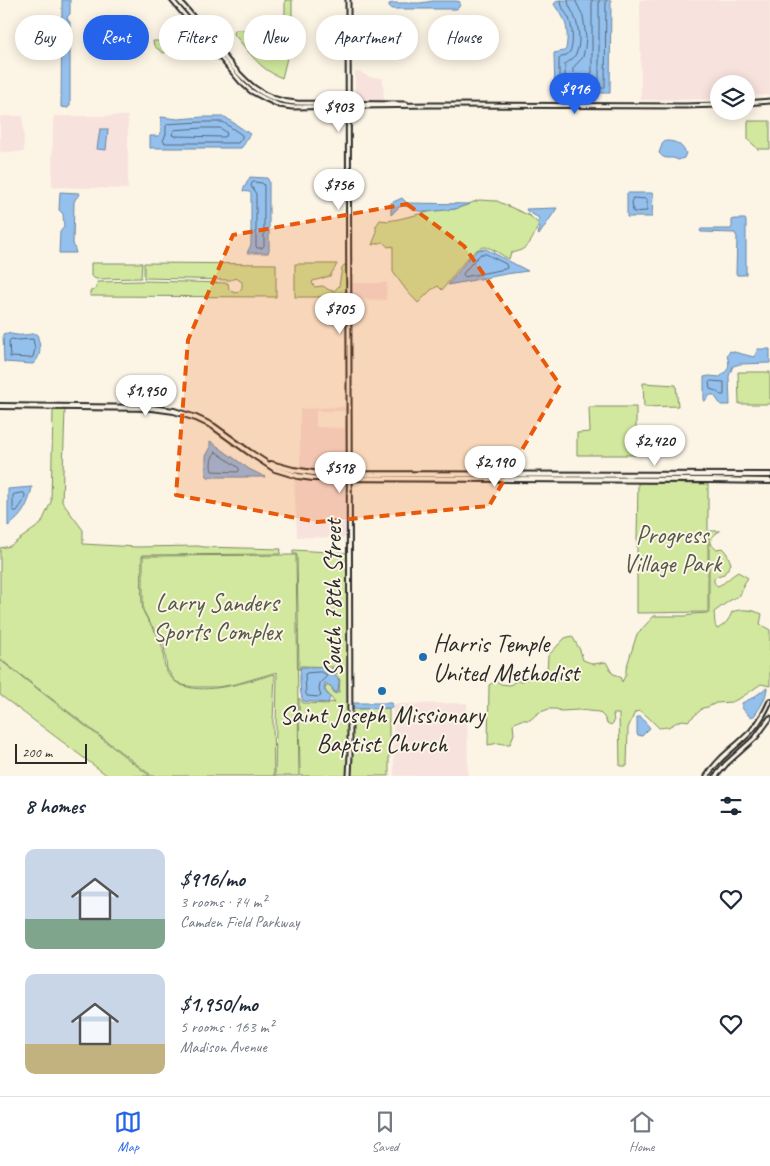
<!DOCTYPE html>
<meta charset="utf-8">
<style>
body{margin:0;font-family:Caveat,sans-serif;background:#f6f6f7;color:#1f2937;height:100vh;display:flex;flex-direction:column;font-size:19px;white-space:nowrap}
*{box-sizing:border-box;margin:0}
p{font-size:16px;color:#747a83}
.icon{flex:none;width:28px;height:28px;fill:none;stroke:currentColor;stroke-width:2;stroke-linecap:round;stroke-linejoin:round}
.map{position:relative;height:776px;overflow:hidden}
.side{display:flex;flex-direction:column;background:#fff;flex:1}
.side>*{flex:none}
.top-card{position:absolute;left:15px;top:15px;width:500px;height:45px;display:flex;gap:10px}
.fabs{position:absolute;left:710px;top:75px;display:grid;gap:10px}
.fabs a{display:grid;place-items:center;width:45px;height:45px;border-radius:50%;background:#fff;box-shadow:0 2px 12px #0003;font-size:25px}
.scale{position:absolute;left:15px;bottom:12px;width:72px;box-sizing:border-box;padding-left:5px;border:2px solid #2b2b2b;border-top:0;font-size:14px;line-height:18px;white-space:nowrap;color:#2b2b2b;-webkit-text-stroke:4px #fcf5e5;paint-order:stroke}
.price{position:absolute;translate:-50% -42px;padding:0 11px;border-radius:18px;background:#fff;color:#222;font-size:16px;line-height:32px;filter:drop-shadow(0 1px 2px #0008)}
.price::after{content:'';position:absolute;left:50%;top:30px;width:15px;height:11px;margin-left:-8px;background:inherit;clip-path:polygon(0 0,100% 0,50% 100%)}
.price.selected{background:#2563eb;color:#fff}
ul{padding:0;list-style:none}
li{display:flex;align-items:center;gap:15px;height:125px;padding:0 25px}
li span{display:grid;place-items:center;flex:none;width:140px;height:100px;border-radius:10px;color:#555}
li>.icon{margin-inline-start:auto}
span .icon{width:60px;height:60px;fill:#fffc;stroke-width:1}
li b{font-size:21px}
h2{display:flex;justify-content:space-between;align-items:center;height:60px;padding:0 25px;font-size:21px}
.chip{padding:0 18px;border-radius:22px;background:#fff;box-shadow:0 2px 12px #0003;font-size:18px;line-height:45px}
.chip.selected{background:#2563eb;color:#fff}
.dock{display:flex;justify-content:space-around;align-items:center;height:70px;border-top:1px solid #e0e1e3;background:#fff;font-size:14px;color:#747a83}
.dock a{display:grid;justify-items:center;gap:2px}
.dock .selected{color:#2563eb}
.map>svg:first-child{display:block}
.built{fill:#f7e2dd;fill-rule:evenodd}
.green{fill:#d1e89e;stroke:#7e8a64}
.water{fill:#94c0ee;stroke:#6a84a0}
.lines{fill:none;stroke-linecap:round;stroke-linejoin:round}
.shore{stroke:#556779;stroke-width:1}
.tertiary-casing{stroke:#2b2b2b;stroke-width:7}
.secondary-casing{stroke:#2b2b2b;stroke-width:8}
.tertiary{stroke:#fcf5e5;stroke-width:3}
.secondary{stroke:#fcf5e5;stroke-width:4}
.marked{fill:#e8590c;fill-opacity:0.2;stroke:#e8590c;stroke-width:4;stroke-dasharray:10 6;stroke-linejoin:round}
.poi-dot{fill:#1f6fb2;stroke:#fcf5e5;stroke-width:2}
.labels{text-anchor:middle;stroke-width:4;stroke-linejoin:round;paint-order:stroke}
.park-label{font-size:25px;fill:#545a48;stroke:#fcf5e5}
.street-label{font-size:25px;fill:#2b2b2b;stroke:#fcf5e5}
.poi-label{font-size:25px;fill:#2b2b2b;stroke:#fcf5e5;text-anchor:start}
</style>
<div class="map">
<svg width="770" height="776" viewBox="0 0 770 776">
<rect width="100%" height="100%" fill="#fcf5e5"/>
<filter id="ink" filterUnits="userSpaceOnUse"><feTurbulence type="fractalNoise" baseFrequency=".02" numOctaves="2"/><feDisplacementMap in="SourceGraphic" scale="10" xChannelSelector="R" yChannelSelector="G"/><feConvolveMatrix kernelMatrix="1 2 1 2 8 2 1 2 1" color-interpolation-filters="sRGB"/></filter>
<g filter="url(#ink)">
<!-- built -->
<g class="built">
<path d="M640,0H770V95L746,96V84H719V99L641,100Z"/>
<path d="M355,72H360L370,77L383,78L384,102H355Z"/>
<path d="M0,116H23L24,152H0Z"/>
<path d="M54,116H128V189L52,187L53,120Z"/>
<path d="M350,283H387L386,300L350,299Z"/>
<path d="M339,407H348V473L320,472L300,470V409ZM316,411H345V427L344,428L316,427Z"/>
<path d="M294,476L348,480L347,538L297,537Z"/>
<path d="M467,703L468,776H394L393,704Z"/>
</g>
<!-- green -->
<g class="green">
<path d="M285,0H292V23L288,26L285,23Z"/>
<path d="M235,30H287L289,31V50L282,78C260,70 248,51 234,34Z"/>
<path d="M153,41H174V42L173,48L167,52L163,53L154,46Z"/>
<path d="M748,121H770V149H757L755,146L748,140Z"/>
<path d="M479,200L497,201L530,216L539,224C532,239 530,250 511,253L509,259C503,256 491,247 485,247C471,247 451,280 442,290L438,286L431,290L418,303L407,291L393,272V246L388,247L383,242L372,245L376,235V226L380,220L388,221L399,219L432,211L455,209Z"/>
<path d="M91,263H142L141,278L96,279L91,276Z"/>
<path d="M144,263L276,264V297L90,296V291C96,291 98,287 97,282L143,281L228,283L229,290L235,293C241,292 243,287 242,282L236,278L230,280L144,278Z"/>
<path d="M295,264H337L330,276L313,281L312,282L314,287L323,286L329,290L334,291L339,286L342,268L344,265H347V297H295Z"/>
<path d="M738,372H770V404H739Z"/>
<path d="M643,383L676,385L678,406L644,407Z"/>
<path d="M589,407H636V455H577V433L590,432Z"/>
<path d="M53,410H65L62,502L83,530V544L137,547L198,546L204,547L281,549L280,554L143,555L142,556C142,567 140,606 144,613C149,624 157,632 161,643C165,651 162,661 166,669C180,706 248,681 275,674L273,721L274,776H152L0,659V548L10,546L41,524L51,502Z"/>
<path d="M638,483L708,484V612L637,613V539Z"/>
<path d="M709,531H720C712,535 707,543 716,549L722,548C727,552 729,558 731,564L724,574L715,577C713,581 714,584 718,586C726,583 730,576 738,572L748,578L744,584L740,595L729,601L714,612C715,618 714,625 717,629C725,625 729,620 732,612C741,608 753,610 762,614L760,624L770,630V686L761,684L742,697L732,702L716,703L708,707L702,708L701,710L688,721C679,718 676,724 668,727C667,727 660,728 659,728L647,716L640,711L635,712L628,728L627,766H620L619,714H613L614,722L611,725L607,723L604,717L599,712L579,710L561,711L556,709H549L538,713L530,720H521L513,724L514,734L510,744H503L499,743L488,745L489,685L496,681L501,684L510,685L516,681H523L539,672L547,671L548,656L560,643L565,638L572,636L580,650L583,660L594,664L606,662L612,673L620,677L622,682L626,674V669L637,634L654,616H685L692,615V614L709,613Z"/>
<path d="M293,550L347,553L348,703V776H300L299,698L303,703L328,704L330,702L335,703L325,690L326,685L331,688L335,694L339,692L340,680L336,675L337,673L336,667L301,666L299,670L297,555L296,554H293Z"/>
<path d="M296,555L299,776H275L277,672L236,684L218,687H193L183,685L175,681L167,669L164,645L159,634L151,625L143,610V556Z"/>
<path d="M0,660L150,776H108L0,695Z"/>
<path d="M351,703H353V709L389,708V776H350Z"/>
</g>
<!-- water -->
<g class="water">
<path d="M62,0H70V14L67,17L68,20L70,22V105L68,108L61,107Z"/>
<path d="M558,0H611L610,93H555L554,53L564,51L566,49C568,37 568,24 561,14C558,10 556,8 554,4Z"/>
<path d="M433,1H457L460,2V5L458,8L456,9H392L390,8L389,5V4L393,3H420Z"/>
<path d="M161,117L178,119L203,117H225L250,134C246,138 246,144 241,148H150V136H158L161,133Z"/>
<path d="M100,129H108L106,150L97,149Z"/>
<path d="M666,141C676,141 681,144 686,153L684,158L678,160C670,155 666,162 659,153L663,142Z"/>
<path d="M250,177L265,178H267L269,181V250L268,253H247L251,245V193L249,192L243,191V190Z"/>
<path d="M60,192L79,193L80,195L76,198L74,202L73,243L76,253H59L60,232L64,227L63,214L59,210Z"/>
<path d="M627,193H652L653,195L652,217H627Z"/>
<path d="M402,198L407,203L470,204L455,209L426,212L413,210L408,207L403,205L398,208L391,215V203Z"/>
<path d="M557,208L539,235L538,234L540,228L538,223L539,218L527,211L526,209Z"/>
<path d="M735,219H745L746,221V274L744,275H737L736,273L737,237L735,233L701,232L700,231L701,229H731L732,227V220Z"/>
<path d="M486,249L528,271L506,274L448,285L468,259L478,250Z"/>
<path d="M6,333C12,334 18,336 24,335C29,335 32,333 37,334C40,345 43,355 33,364L4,362L3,334Z"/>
<path d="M758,349H770V363L740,364L733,366L729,376L730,405H721L714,395H710L704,402V377L709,376L720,377C728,370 731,367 727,356L730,351L754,357Z"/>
<path d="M210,441L249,469L265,477H208L206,475V456L210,449Z"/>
<path d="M32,487C29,504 22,517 8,526V489Z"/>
<path d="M301,667H323L329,670L332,668L336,669V673L334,675L339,680L338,691L335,693L332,687L325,683L324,690L330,697L328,703L303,701C300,695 299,675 301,667Z"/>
<path d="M766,688H767C766,699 760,708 754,716L750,717L742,708V703L754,697Z"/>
<path d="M353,703H392V708L353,709Z"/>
<path d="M637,717H641L650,728L642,736L638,735L637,734Z"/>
</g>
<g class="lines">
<!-- shore -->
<g class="shore">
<path d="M561,0C561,8 565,11 569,18C572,25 575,46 569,53C566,56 562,56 559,59V87L562,89L603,88L605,87L606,0"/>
<path d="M568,0C568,7 573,11 575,18C579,28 582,47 574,57C572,60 568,62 565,64V80L568,83L597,82L599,81V0"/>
<path d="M575,0L583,16L586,37L585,47L583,57L573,68V73L575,75H589L592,73V0"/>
<path d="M203,122H223L242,135V138L238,143H165L163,141L166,134V126L168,124Z"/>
<path d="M203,128H220L226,132L227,135L224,137L175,136L172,135L173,132L175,130Z"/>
<path d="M254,182L262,183L264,185V246L262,248H257L256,246V194L251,186L252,183Z"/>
<path d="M633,198L647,199V211L633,212L632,200Z"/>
<path d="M481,254H486L506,264L507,268L505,269L464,277L463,274C468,267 474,260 481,254Z"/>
<path d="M12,339L17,340L33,339L35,349L33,357L30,358L10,357L9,342L10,340Z"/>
<path d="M711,381L724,382V395H721L716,391L710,389L709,383Z"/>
<path d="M216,452L239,468V471L238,472L212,471C210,465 211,456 216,452Z"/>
<path d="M24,493L25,495C25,501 20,506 17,511H14L13,509V495L15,494Z"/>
<path d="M321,672L326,674L327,676L320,683L319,690L321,696L319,697L307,696L306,694L305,674L307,673Z"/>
</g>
<defs>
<g id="tertiary">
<path d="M172,0L242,83L251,91L264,98L279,105L292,107L431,105L685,106L719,105"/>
<path d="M178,0C194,17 208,36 222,54C243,80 261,101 297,103L406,104"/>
<path d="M348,0L350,755L349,776"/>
<path d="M746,103L770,101"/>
<path d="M707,776C716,761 730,751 743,739C755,729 764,715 770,701"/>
<path d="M716,776L726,764L756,737L770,718"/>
</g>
<g id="secondary">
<path d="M0,406L152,408L174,411L196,418L213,426L249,452L275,469L298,476L313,478L709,480L770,481"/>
<path d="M271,464L293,470L320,474L770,475"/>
</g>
</defs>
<!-- tertiary casing -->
<use href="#tertiary" class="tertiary-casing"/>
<!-- secondary casing -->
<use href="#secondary" class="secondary-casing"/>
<!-- tertiary -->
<use href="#tertiary" class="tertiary"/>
<!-- secondary -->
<use href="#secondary" class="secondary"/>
</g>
</g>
<!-- marked area -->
<path class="marked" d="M407,204L464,246L560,385L489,506L317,522L176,495L188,340L233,235Z"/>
<!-- markers -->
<g class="poi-dot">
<circle cx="423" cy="657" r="5"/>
<circle cx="382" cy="691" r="5"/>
</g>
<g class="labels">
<!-- park labels -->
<g class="park-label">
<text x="672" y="543">Progress<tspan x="672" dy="29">Village Park</tspan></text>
<text x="217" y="611">Larry Sanders<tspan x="217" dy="29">Sports Complex</tspan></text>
</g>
<!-- street labels -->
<g class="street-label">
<text transform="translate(332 598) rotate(-90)" y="9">South 78th Street</text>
</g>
<!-- poi labels -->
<g class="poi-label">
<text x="433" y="652">Harris Temple<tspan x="433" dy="29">United Methodist</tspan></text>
<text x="382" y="723" text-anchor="middle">Saint Joseph Missionary<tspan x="382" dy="29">Baptist Church</tspan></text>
</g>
</g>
</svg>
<div class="fabs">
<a><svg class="icon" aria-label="layers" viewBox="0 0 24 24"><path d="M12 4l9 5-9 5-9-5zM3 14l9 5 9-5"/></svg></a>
</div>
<div class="scale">200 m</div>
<b class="price selected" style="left:575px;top:115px">$916</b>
<b class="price" style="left:339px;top:133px">$903</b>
<b class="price" style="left:339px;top:211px">$756</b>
<b class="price" style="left:340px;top:335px">$705</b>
<b class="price" style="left:146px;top:417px">$1,950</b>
<b class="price" style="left:655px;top:467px">$2,420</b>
<b class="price" style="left:495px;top:488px">$2,190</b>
<b class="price" style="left:340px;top:494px">$518</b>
<div class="top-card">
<a class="chip">Buy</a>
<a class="chip selected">Rent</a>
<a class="chip">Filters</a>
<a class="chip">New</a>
<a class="chip">Apartment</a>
<a class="chip">House</a>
</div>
</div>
<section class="side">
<h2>8 homes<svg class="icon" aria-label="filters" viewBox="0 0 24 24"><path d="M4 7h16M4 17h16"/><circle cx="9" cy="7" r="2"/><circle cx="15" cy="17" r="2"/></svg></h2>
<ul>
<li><span style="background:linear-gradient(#c9d6e8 70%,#7fa58c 0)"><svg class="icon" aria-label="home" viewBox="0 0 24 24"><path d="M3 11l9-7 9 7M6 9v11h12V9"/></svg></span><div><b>$916/mo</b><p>3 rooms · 74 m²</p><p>Camden Field Parkway</p></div><svg class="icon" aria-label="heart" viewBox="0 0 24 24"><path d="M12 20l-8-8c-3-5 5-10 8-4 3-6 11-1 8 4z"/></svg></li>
<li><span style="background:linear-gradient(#c9d6e8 70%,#c2b280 0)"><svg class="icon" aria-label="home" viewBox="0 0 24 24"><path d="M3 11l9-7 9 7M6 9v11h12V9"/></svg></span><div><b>$1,950/mo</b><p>5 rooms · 163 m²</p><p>Madison Avenue</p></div><svg class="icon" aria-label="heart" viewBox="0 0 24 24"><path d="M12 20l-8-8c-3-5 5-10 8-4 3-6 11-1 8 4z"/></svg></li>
</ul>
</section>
<nav class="dock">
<a class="selected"><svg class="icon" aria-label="map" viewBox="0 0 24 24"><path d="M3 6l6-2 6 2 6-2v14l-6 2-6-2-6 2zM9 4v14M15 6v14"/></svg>Map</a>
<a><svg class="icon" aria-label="saved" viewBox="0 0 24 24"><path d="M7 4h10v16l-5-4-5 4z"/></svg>Saved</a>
<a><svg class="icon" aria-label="home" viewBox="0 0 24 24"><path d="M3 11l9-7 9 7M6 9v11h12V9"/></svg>Home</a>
</nav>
